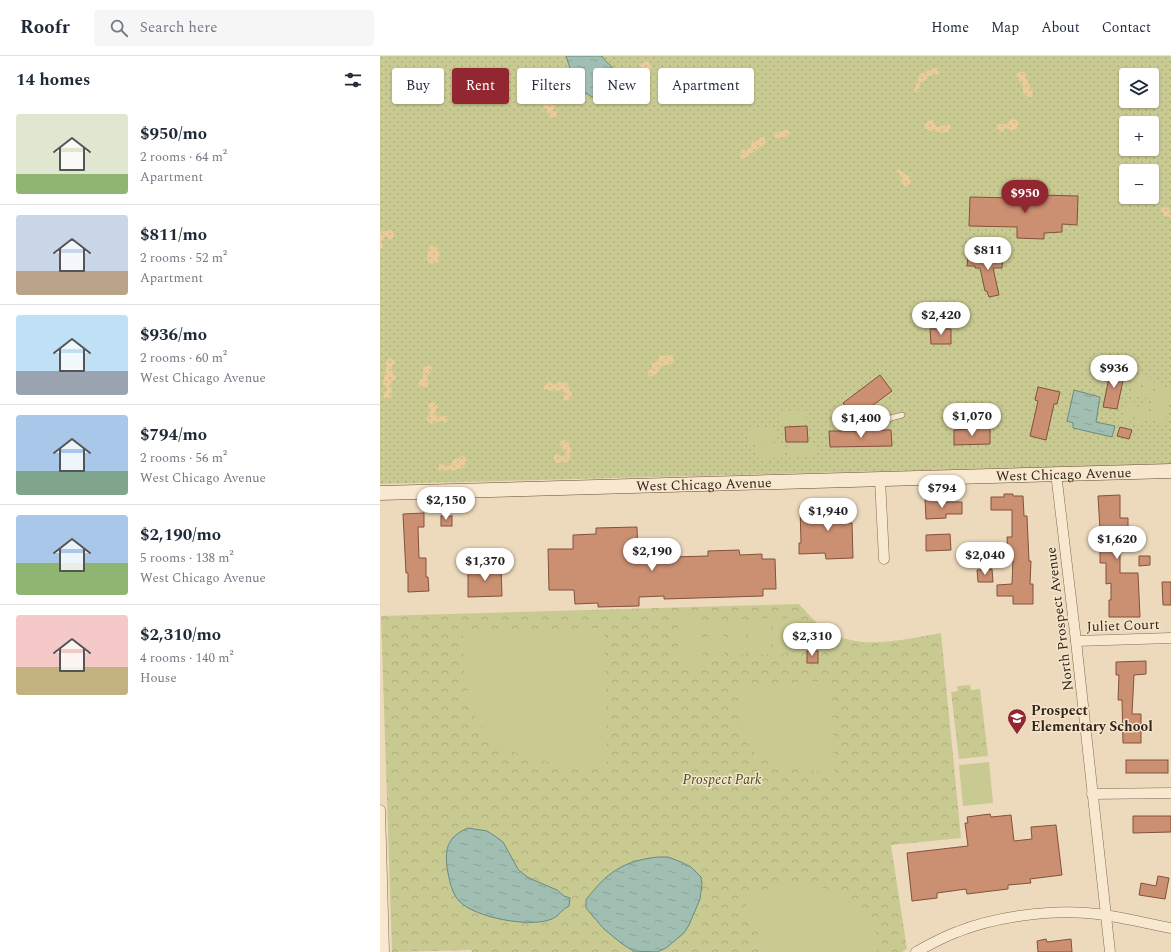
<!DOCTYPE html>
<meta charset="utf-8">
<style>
body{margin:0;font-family:Spectral,serif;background:#f6f6f7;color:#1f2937;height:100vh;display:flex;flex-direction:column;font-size:15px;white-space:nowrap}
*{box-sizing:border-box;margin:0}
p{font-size:13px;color:#747a83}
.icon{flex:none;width:22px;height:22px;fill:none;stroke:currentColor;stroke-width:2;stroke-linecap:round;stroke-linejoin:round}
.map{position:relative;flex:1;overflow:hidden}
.details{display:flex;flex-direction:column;background:#fff;width:380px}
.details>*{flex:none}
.guide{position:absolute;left:12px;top:12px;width:380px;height:36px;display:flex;gap:8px}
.buttons{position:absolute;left:739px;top:12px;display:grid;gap:8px}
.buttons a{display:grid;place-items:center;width:40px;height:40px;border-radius:4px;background:#fff;box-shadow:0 1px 3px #0004;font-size:20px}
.price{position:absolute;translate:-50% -34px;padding:0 9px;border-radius:14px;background:#fff;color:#222;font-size:13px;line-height:26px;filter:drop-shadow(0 1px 2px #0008)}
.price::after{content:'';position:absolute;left:50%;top:24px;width:12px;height:9px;margin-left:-6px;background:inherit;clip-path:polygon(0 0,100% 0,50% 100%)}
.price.active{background:#922732;color:#fff}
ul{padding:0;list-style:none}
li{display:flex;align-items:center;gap:12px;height:100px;padding:0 16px}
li+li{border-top:1px solid #e0e1e3}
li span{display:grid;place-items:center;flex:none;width:112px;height:80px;border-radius:4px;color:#555}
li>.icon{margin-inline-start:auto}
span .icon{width:48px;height:48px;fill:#fffc;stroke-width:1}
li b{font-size:17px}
h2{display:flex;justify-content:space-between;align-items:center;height:48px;padding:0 16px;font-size:17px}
.chip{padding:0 14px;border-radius:4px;background:#fff;box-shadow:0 1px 3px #0004;font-size:14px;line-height:36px}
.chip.active{background:#922732;color:#fff}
header{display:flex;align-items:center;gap:24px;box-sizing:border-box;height:56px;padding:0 20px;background:#fff;border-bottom:1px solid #e0e1e3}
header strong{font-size:19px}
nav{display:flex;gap:22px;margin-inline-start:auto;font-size:14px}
.search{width:280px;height:36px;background:#f6f6f7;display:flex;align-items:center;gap:10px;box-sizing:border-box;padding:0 14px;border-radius:4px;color:#747a83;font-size:15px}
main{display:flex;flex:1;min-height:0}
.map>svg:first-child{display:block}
.grass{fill:url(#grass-dots);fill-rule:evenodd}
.sand{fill:url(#sand-dots)}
.park{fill:url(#park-crowns)}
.garden{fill:#c9ca91}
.water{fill:url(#water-ripples);stroke:#688b7f}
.building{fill:#cb8f72;stroke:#83513c}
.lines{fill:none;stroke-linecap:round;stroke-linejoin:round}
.lane-casing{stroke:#846a56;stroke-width:6}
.street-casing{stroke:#846a56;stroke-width:11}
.secondary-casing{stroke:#654b39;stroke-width:15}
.lane{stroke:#f8e8cf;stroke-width:5}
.street{stroke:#f8e8cf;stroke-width:10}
.secondary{stroke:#f8e8cf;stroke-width:14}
.labels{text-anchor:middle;stroke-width:3;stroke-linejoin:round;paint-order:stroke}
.street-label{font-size:14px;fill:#33241b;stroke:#f4e5cb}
.poi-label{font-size:14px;font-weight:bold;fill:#33241b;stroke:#f4e5cb;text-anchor:start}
.park-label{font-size:14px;font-style:italic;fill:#484f21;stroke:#f4e5cb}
</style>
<header>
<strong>Roofr</strong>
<div class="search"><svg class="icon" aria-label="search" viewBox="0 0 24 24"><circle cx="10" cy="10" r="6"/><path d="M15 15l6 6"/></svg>Search here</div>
<nav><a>Home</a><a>Map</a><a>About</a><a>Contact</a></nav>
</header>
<main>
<section class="details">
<h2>14 homes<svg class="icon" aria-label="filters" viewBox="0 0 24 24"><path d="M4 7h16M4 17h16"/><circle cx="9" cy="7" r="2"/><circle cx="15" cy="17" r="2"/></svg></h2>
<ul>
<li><span style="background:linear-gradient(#dfe7d0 75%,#8fb573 0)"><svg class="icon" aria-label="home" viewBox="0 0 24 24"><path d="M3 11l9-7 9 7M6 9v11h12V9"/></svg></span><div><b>$950/mo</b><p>2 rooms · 64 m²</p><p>Apartment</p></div></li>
<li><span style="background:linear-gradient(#c9d6e8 70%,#b9a48a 0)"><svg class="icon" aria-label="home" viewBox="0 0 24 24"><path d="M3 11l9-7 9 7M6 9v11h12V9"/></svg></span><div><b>$811/mo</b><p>2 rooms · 52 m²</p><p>Apartment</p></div></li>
<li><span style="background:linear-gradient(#bfe0f5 70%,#9aa5b1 0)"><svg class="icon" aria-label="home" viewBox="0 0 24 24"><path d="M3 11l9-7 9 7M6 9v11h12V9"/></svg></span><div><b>$936/mo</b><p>2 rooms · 60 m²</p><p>West Chicago Avenue</p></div></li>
<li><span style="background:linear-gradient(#a9c7e8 70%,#7fa58c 0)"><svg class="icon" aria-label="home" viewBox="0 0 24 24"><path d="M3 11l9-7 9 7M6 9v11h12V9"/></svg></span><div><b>$794/mo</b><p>2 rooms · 56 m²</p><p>West Chicago Avenue</p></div></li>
<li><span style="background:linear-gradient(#a9c7e8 60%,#8fb573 0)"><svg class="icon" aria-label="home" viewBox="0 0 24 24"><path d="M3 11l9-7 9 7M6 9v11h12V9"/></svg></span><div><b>$2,190/mo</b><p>5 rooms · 138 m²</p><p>West Chicago Avenue</p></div></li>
<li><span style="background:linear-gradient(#f6c9c9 65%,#c2b280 0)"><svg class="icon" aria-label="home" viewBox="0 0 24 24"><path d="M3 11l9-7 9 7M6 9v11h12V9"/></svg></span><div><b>$2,310/mo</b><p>4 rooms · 140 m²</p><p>House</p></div></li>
</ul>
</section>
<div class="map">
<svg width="791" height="896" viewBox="0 0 791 896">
<defs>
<pattern id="grass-dots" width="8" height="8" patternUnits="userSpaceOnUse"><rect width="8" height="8" fill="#c9ca91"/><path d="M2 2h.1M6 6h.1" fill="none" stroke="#adad7c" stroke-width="1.8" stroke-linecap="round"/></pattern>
<pattern id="sand-dots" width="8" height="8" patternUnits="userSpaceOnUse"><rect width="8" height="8" fill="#e9cc98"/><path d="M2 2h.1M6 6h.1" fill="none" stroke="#c8af82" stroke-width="1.8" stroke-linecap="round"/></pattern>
<pattern id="park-crowns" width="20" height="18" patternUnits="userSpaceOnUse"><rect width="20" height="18" fill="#c9ca91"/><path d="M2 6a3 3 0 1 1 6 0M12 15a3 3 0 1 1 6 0" fill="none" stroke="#adad7c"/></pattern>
<pattern id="water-ripples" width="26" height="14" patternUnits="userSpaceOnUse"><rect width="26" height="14" fill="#a0beb2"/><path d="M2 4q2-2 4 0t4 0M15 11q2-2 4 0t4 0" fill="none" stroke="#8aa398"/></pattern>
</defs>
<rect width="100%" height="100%" fill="#eddabc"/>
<!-- grass -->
<path class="grass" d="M0,0H791V408L0,428ZM746,19H772V45H746ZM746,67H772V93H746ZM746,115H772V141H746Z"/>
<!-- sand -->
<g class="sand">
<path d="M269,5L272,14L269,17H265L261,13L260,9L264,6Z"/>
<path d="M555,12L559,13V18L548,20L546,24L540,27L539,35L537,36H535L534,34L540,18L546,16L548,14Z"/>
<path d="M641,16H644L646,19L648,28L653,36L652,41H648L643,37V29L636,20L638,17Z"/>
<path d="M168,29L171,30L172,32L166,40L171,44L172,49L175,50L173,55L177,56V58L175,62L170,61L161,46L162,33Z"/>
<path d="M631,63H634L638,65L639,69L636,74L633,75L626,72L622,76L616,73L618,68H627Z"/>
<path d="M551,64L554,65L555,69L558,71L569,68L571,71L570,75C562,79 556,74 548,74L545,72V68L548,65Z"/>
<path d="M406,73L410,77L406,81L395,82L394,79L396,76H401Z"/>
<path d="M381,81L386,82L385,88L376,94L366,102L362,103L360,100L362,94L370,92L372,85H377Z"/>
<path d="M518,113L530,121L531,126L529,129L525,131L523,129L520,119L516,115Z"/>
<path d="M782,151L788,152L791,157V161L784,160L781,154Z"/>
<path d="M10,174L13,175L14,181L10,184L7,181H4L2,185L3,192L0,193V176Z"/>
<path d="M53,189C61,192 60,199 58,206L51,208L48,206L47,199L49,191Z"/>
<path d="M281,299L285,300L291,299L294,302V305L291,308L281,310L277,317L272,321L269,320L267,316L272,313V307L278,305V301Z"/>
<path d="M10,302L15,305V307L12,310L11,313L16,321L10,328L12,334L11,341L5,343L3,340L7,332L3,327L6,313L5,307Z"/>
<path d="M47,309L52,311V314L47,320C47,325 50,326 47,331C43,332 39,331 38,327L43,320V312Z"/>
<path d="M169,326L175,329L179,326L187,327L192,337L191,343L183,345L185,337L181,334L174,335L171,334H164V330Z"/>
<path d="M53,346L57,350L55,356V359L59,361L66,360L68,363L66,366L59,365L51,368L47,365V362L50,359L48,349L50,347Z"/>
<path d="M181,385L186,384C193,390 193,400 187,406L175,407L174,404V399L177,398L183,401L186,399L185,395L180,390Z"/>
<path d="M82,399L85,401L87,405L84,411L73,415L64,414L60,415L58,413L59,408L70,410L74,403H79Z"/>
</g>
<!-- park -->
<g class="park">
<path d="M419,548C428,558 436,567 446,574C480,596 524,583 561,577L581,782L511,789L527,893L522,896H92L91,894L12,896L1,560Z"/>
<path d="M590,629L591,634L600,633L608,700L579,703L571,636L578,635L577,630Z"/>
</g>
<!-- garden -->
<g class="garden">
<path d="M754,318L763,320L758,340L750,338Z"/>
<path d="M766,321L775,323L770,343L761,340Z"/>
<path d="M776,329L791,332V340L785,368L769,364Z"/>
<path d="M748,345L757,347L752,366L743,364Z"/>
<path d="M760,347L769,349L764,369L755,367Z"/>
<path d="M426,354V368L399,369L398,355Z"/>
<path d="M395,372L396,386L369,387L368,373Z"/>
<path d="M435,387V401L408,402L407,388Z"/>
<path d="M405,388V402L378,403L377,389Z"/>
<path d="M321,554L323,610L299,611L297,555Z"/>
<path d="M388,562V598H372L371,563Z"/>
<path d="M393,562H409L410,597L393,598Z"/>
<path d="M343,563L344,599H328L327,564Z"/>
<path d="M349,563H366V598L350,599Z"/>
<path d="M221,572L225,581L227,710C175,710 107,706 90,645C83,623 83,598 83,575Z"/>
<path d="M444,625L452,631L454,719L393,706L377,700L363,682L359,629Z"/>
<path d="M609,706L613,747L583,750L579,709Z"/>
<path d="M412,829C419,830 427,830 434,830C468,834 490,861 503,890L495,896H385L363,841L388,833Z"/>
</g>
<!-- water -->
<g class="water">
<path d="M186,0H222C224,4 228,7 231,10C240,20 241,33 234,44C228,47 224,46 219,44C196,35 193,21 186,0Z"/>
<path d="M694,334L720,341L716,366L735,370L732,381L693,372V367L687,365Z"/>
<path d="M88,772L107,775L115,780L123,786L138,813L142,817L149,822L177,834L184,840L190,842L189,850C182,853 179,860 172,863C151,872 95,862 79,845C72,837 70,827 68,817C64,795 66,781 88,772Z"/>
<path d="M278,801H288L301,806L311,811L321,821L322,828L320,843L309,869L304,877L286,892L277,896L253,895L241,887L224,873L206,852V844C227,816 243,805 278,801Z"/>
</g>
<!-- building -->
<g class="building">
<path d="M659,139L698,140L697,169L682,168V176L664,177V183L637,182V171L589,170L590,141L636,142V145H659Z"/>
<path d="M595,199L623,200L622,212H613L619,239L609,241L607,235H605L600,212H595V210H587L588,201H595Z"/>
<path d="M550,273H571V288H551Z"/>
<path d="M731,312L745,315L737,353L723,351Z"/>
<path d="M500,319L512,335L474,363L463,347Z"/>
<path d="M658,331L680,336L677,348H674L666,384L650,380L658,345L655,344Z"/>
<path d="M427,370L428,386H406L405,371Z"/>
<path d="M740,371L752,374L749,383L737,380Z"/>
<path d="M610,372V388L574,389V374Z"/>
<path d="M481,374H511L512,390L450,391L449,375H472L476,376Z"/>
<path d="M624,438H633V440H643L644,460H647L649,505H651L650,528H653V548H633V540H617V529L632,528L633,502H628L627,481H632V454H611V441H624Z"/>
<path d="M740,439V462H748V481H740V517H758L760,561H729V544H731V527L726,528V507H720V489H725L724,473H720L718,440Z"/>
<path d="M545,443H558V446H582V458H566V462L546,463Z"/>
<path d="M447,445H468L469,467H472L473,502L446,503L445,497L419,498V487H421L420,450L431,449L432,467H447Z"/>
<path d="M44,457V471H38L39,502H46V521H48L49,535L28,536V517H26L23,458Z"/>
<rect x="61" y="460" width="11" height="10"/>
<path d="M257,471L258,502L328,500V495L359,494L360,499L382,498V503H395L396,533H383V540L284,543V540L259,541V550L218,551V547L195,548L194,534H169L168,493H193V479L216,478V472Z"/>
<path d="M570,478L571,494L546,495V479Z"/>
<path d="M759,500H770V509L759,510Z"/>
<path d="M121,510L122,540L88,541V511Z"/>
<path d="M612,513L613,526H598L597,514Z"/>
<path d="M782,526H791V549H783Z"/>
<rect x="427" y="595" width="11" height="12"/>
<path d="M766,605V618L754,619L752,658H761V687H743L742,644H738L739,619H736V606Z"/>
<rect x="746" y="704" width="42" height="13"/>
<path d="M610,758L611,761L631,759L634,785L652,783L651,771L676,769L682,819L650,823L651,827L628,829V833L587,838L586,833L557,837V842L532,845L527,797L588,790L585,767H588L587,761Z"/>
<path d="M753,760H791V776L753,777Z"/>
<path d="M778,820L789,822L785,843L759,839L761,827L776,830Z"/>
<path d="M666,883L667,886L691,883L692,896H658L657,885Z"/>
</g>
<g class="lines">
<defs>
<path id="lane" d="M475,372L522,359"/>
<g id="street">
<path d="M676,417L696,585L730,896"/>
<path d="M500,423L504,503"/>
<path d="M696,585L791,582"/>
<path d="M712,738L791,737"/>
<path d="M0,754L4,896"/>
<path d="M536,896C549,889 563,881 577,876C614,861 666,854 707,857C735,859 763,867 791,872"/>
</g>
<g id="secondary">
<path id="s1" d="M0,437L791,415"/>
</g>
</defs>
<!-- lane casing -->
<use href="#lane" class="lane-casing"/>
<!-- street casing -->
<use href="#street" class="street-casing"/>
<!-- secondary casing -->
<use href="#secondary" class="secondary-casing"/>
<!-- lane -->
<use href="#lane" class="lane"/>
<!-- street -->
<use href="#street" class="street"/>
<!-- secondary -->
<use href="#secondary" class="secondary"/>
</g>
<!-- icons -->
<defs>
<symbol id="school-pin" viewBox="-11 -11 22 30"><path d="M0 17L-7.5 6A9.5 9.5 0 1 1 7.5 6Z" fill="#922732" stroke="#f4e5cb"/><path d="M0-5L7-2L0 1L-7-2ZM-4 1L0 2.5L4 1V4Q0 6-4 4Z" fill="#fff"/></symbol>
</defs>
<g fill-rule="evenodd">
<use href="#school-pin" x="626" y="651" width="22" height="30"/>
</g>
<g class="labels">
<!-- street labels -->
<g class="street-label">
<text dy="5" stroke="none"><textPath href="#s1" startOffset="684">West Chicago Avenue</textPath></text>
<text dy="5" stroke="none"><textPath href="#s1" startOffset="324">West Chicago Avenue</textPath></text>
<text transform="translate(679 563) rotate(-97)" y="5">North Prospect Avenue</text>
<text transform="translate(743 569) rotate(-2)" y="5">Juliet Court</text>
</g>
<!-- poi labels -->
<g class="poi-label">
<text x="651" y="659">Prospect<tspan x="651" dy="16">Elementary School</tspan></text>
</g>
<!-- park labels -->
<g class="park-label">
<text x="342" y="728">Prospect Park</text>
</g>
</g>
</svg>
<div class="buttons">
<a><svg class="icon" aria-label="layers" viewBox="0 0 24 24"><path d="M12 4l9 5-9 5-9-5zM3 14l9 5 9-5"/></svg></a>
<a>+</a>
<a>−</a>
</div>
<b class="price active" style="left:645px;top:158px">$950</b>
<b class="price" style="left:608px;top:215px">$811</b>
<b class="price" style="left:561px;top:280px">$2,420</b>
<b class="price" style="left:734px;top:333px">$936</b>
<b class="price" style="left:592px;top:381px">$1,070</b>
<b class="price" style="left:481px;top:383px">$1,400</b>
<b class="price" style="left:562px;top:453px">$794</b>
<b class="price" style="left:66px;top:465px">$2,150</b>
<b class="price" style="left:448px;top:476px">$1,940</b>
<b class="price" style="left:737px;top:504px">$1,620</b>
<b class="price" style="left:272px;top:516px">$2,190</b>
<b class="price" style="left:605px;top:520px">$2,040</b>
<b class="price" style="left:105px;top:526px">$1,370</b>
<b class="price" style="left:432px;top:601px">$2,310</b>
<div class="guide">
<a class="chip">Buy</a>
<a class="chip active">Rent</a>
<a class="chip">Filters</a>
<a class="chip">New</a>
<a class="chip">Apartment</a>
</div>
</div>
</main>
